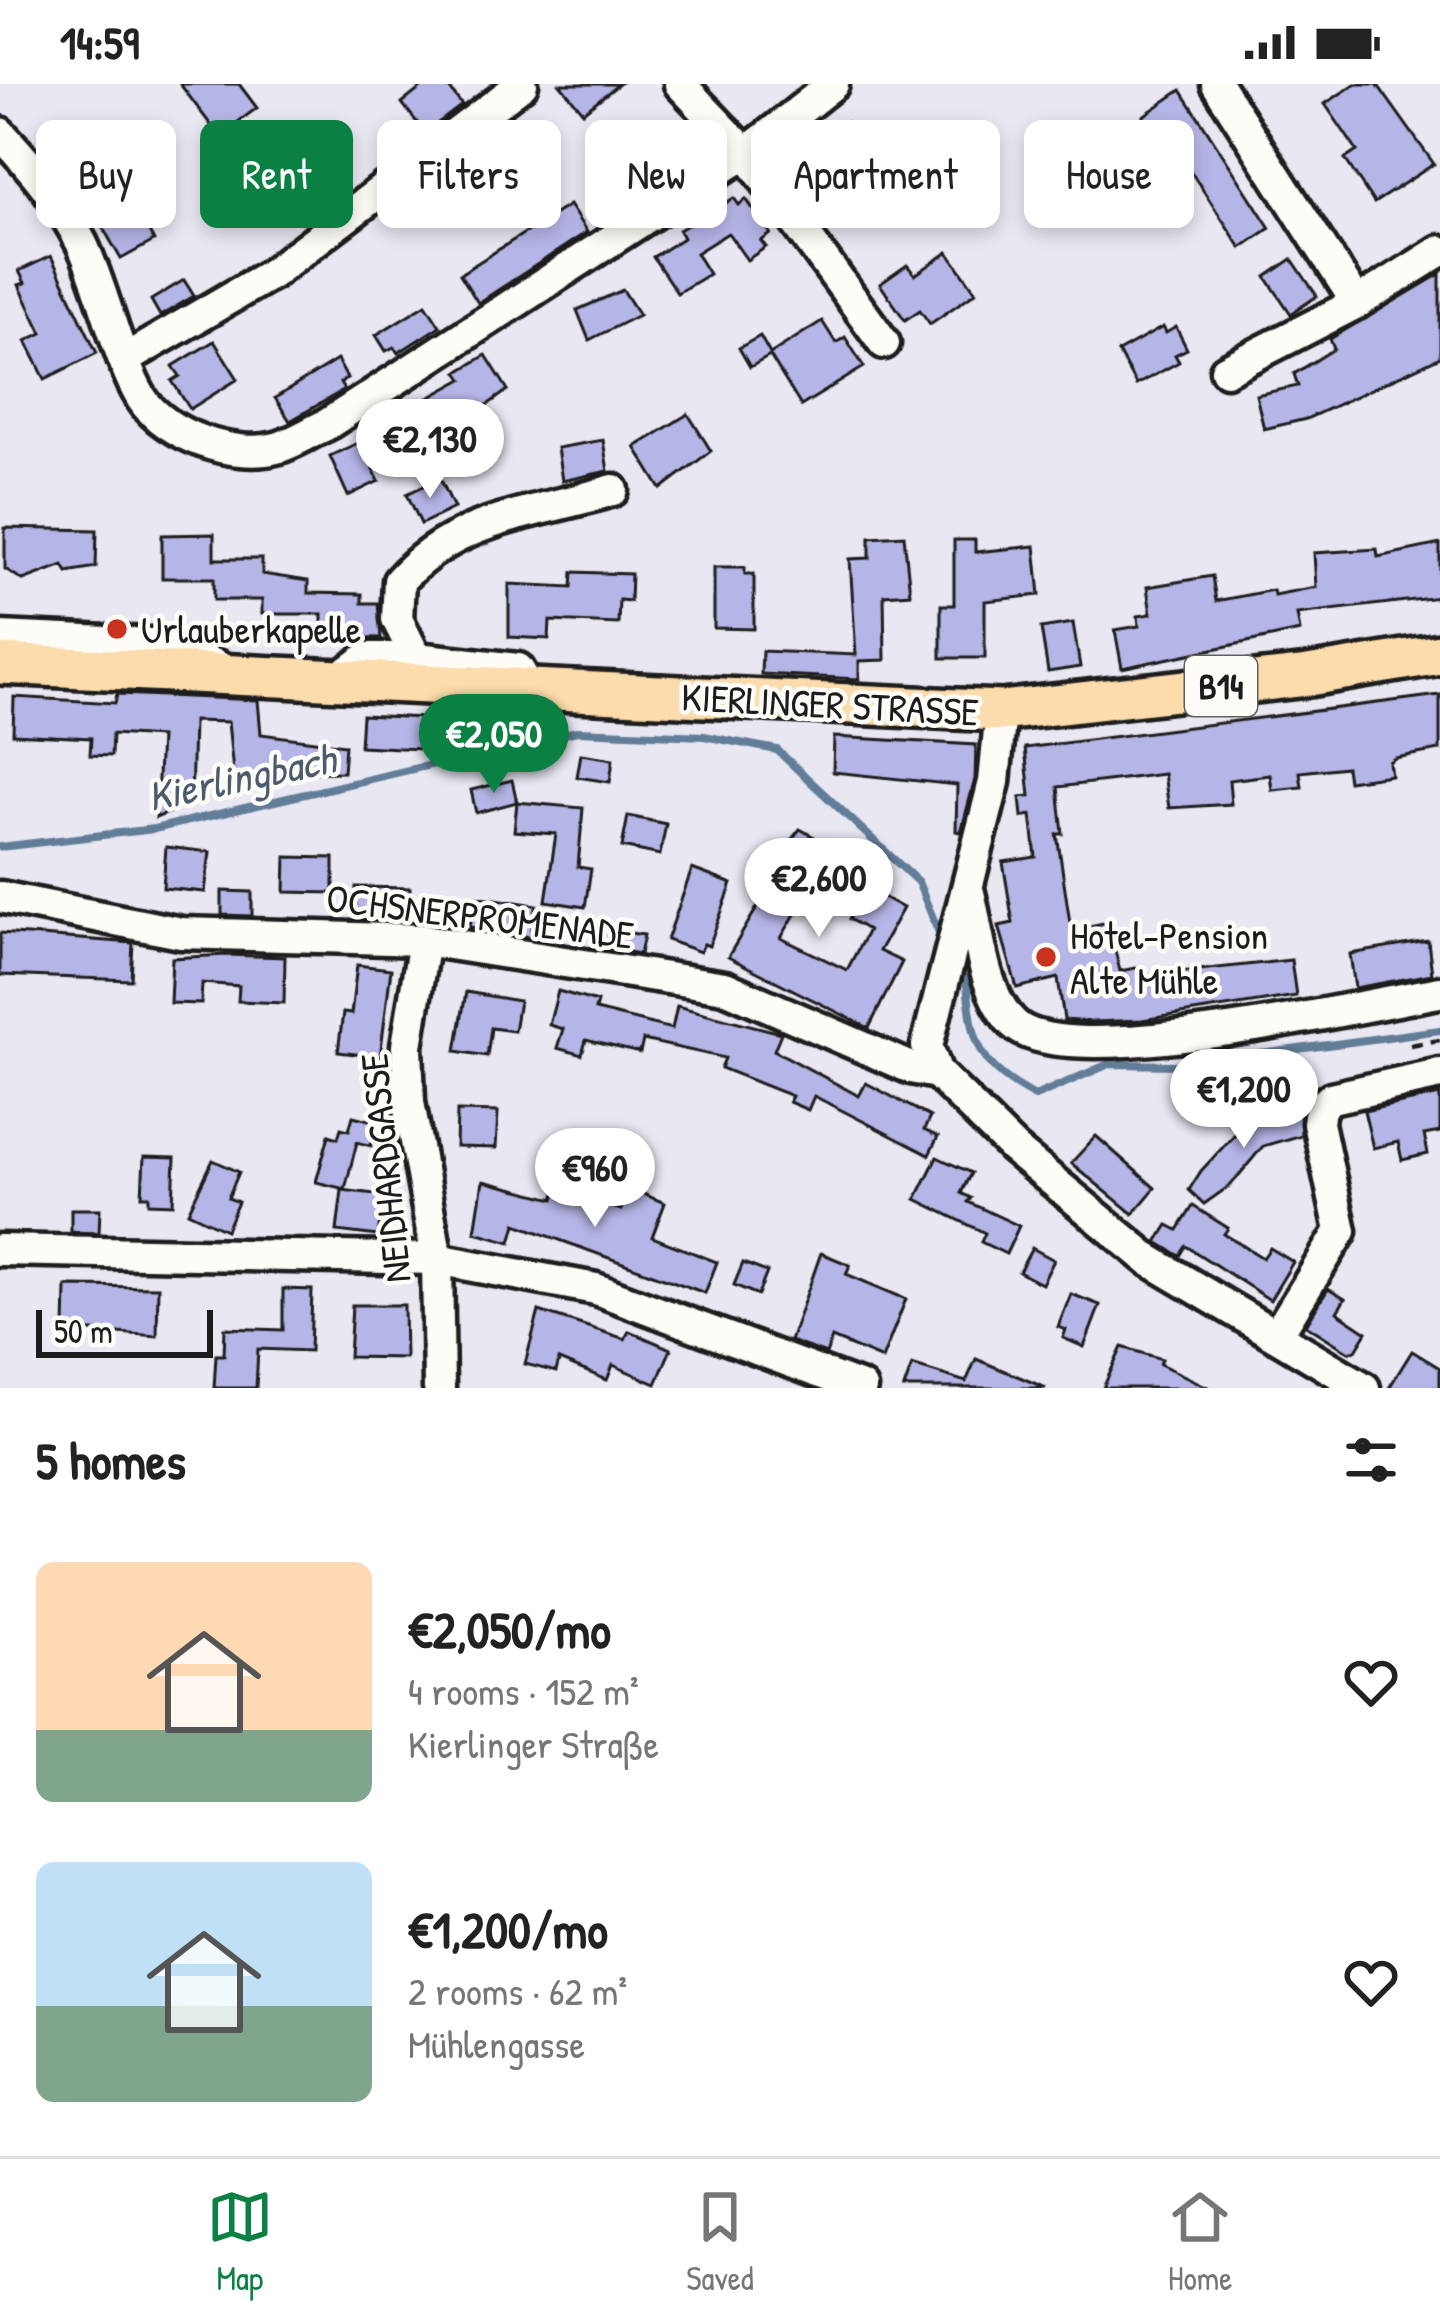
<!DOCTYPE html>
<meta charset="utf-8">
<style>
body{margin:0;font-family:"Patrick Hand",sans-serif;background:#f2f2f2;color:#222;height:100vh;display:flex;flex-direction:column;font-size:45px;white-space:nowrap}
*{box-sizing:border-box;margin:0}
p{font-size:39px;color:#767676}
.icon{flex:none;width:66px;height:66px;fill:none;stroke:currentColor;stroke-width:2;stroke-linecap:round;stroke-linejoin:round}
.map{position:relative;height:1304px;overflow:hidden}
.details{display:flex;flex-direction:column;background:#fff;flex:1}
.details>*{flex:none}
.top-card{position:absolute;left:36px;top:36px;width:1368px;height:108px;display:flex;gap:24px}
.scale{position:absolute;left:36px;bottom:30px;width:177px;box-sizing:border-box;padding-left:12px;border:6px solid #1c1c1c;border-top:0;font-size:33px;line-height:42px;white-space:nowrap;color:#1c1c1c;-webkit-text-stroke:9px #fdfcf7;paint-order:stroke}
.price{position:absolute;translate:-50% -102px;padding:0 27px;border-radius:42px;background:#fff;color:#222;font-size:39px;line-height:78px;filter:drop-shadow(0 3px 6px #0008)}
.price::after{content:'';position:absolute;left:50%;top:72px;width:36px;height:27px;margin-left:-18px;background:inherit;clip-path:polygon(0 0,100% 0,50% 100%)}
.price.on{background:#0b8043;color:#fff}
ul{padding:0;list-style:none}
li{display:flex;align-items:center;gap:36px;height:300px;padding:0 36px}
li span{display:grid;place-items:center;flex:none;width:336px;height:240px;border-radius:18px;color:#555}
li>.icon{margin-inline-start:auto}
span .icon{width:144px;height:144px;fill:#fffc;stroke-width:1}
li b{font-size:51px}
h2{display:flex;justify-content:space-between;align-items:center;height:144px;padding:0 36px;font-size:51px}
.chip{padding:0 42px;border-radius:18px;background:#fff;box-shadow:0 6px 18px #0003;font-size:42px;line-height:108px}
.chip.on{background:#0b8043;color:#fff}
.status{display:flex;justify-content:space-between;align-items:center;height:84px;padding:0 60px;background:#fff;direction:ltr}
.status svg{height:33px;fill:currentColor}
.tab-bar{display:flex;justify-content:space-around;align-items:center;height:168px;border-top:3px solid #e0e0e0;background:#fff;font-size:33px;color:#767676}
.tab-bar a{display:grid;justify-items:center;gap:6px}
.tab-bar .on{color:#0b8043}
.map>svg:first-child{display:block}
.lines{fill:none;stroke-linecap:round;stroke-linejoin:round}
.stream{stroke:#627d98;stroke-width:8}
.building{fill:#b6b5e7;stroke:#1c1c1c;stroke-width:3}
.minor-casing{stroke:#1c1c1c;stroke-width:39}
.major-casing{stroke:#1c1c1c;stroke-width:48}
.path{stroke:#1c1c1c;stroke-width:4.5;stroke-dasharray:12 9;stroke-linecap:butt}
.minor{stroke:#fdfcf7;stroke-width:30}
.major{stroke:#fcdcac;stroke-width:39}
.poi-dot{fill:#c8321e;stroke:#fdfcf7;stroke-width:4.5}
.labels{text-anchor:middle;stroke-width:9;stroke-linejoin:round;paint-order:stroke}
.shield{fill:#fdfcf7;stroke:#605f5e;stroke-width:3}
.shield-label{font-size:36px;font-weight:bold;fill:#1c1c1c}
.poi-label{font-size:39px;fill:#1c1c1c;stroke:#fdfcf7;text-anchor:start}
.street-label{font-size:39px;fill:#1c1c1c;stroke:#fdfcf7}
.water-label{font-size:42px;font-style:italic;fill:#4a5c6e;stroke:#fdfcf7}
</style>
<div class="status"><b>14:59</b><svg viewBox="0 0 49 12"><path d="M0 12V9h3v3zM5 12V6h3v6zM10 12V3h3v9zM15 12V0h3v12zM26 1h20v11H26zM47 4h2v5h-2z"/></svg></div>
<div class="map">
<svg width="1440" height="1304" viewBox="0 0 1440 1304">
<rect width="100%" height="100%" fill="#e8e7f2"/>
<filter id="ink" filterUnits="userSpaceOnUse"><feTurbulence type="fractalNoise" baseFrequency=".00833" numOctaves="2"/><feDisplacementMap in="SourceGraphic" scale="24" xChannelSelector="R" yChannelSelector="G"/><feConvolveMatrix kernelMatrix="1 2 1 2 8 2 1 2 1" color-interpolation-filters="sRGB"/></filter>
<g filter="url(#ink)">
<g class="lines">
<!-- stream -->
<g class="stream">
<path d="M0,763L154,745L577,647L704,652L777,666L918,798L945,863"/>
<path d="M959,878L965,885C974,952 969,977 1035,1012L1109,980L1178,981L1440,946"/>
</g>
</g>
<!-- building -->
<g class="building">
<path d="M180,0H239L257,24L219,52Z"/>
<path d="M426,0H446L462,21L425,49L402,19Z"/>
<path d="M560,0H619L583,28Z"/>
<path d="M1355,0H1377L1434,80L1374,119L1345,75L1357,67L1325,20Z"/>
<path d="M1181,6L1270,144L1241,164L1172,59L1166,64L1143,32Z"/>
<path d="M847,38L865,66L834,94L812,62Z"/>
<path d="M526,41L543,62L490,104L473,83L495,66L488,56L502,45L510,54Z"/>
<path d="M671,41L689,70L666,85L647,57Z"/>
<path d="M132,69L146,95L126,106L154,157L121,175L78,100Z"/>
<path d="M734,114L739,121L746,115L754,126L759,122L771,138L765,142L771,150L761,157L766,163L747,176L728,149L696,169L709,190L677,209L653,173L683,154L679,146Z"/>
<path d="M569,121L587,148L478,219L460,190Z"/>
<path d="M948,168L976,208L930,240L920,226L905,236L880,200L907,181L915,191Z"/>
<path d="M51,172L97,269L45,295L26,257L42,249L19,201L25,199L19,187Z"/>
<path d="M1292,175L1317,212L1291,230L1266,193Z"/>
<path d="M1440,190V273L1306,335L1264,345L1256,311L1298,302L1294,290L1334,265L1330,255Z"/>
<path d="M184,196L194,212L160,232L151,216Z"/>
<path d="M623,206L639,231L589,256L577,226Z"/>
<path d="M426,220L440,242L398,269L394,263L386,267L376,251Z"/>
<path d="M822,237L836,259L845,253L864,283L801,322L770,272L750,283L739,264L760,252L770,270Z"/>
<path d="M1163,243L1166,249L1176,243L1187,265L1175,271L1179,278L1136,301L1118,268Z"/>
<path d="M214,257L238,295L190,325L172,297L180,292L173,282Z"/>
<path d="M486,271L508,306L467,336L436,350L433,342L382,372L386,379L373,385L379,397L348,412L330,372L379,349L376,343L463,295L458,288Z"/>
<path d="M337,276L347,294L340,299L344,306L290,337L275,314Z"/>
<path d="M688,330L711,367L661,405L635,363Z"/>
<path d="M603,356L608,387L562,397L557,364Z"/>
<path d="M440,394L454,424L421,440L407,410Z"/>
<path d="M5,444L97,446L96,483L67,488L63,481L23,496L5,485Z"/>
<path d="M214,450V475H262V490L308,497V509L362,510V519H378L381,554L322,553V530H262V516H214V494H162V451Z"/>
<path d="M904,451L910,509L884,511L885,576L859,577V595L761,590L762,567L856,571L850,475L870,474V453Z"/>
<path d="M954,456H975V468L1035,462L1040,511L985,517V574H941V521H954Z"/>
<path d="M1440,460V513L1297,530L1300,547L1122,584L1115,546L1139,542L1138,532L1151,530L1147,503L1212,492L1216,517L1273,506L1274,511L1316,503L1314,469L1377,465L1378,473Z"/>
<path d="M714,483H745V490H754V545L714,544Z"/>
<path d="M573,488L631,490L630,517L619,516L618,540L550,537L549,555L509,553V500L572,503Z"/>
<path d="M1073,539L1080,583L1048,588L1041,544Z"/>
<path d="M117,610L258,616L261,650L345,661L343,688L264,689L265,704L235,708L228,638L193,637L191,719L156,734L160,653L112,650L111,672L90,671L91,654L13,650L14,613L115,619Z"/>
<path d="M1440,611V666L1395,674L1389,678L1391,691L1348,697L1346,683L1300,688L1302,703L1272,706L1270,691L1229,696L1231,720L1169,724L1164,690L1058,703L1063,750H1057L1071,846L1108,838L1120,887L1141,883L1143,892L1291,876L1296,912L1142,936L1092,938L1064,936L1058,894L1017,904L999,842L1013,839L1003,778L1036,773L1031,731L1022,733L1020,713L1030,712L1025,664Z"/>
<path d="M362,631L422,634L421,665L360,662Z"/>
<path d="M834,653L976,661L975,695L961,748L956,747L957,701L833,688Z"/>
<path d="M581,670L613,675L610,698L577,693Z"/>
<path d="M512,696L517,718L476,729L471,706Z"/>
<path d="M517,718L583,724L578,783L591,785L585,823L546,817L556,750L514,747Z"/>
<path d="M628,732L666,740L660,771L622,763Z"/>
<path d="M800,745L834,764L781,854L847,886L868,846L849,835L867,804L903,824L879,867L902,878L869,944L728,873L784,778L779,771Z"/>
<path d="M166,763L210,768L205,808L163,804Z"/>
<path d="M286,773L334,774V809L285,808Z"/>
<path d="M692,785L732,800L709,862L704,860L700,868L667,856Z"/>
<path d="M356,803L410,804L409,835L356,834Z"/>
<path d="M222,807L252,808V832L222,831Z"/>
<path d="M474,812L537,821L530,853L470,843Z"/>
<path d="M595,844L644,851L640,870L592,862Z"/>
<path d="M0,849L133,859L131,896L0,891Z"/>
<path d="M1428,857L1432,890L1355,904L1350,870Z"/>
<path d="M226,871L285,873L284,919L238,917L239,902L202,899L201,920L170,919L172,874Z"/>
<path d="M357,881L391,885L380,973L338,968L343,929L351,930Z"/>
<path d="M558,907L597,918L595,926L672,945L677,922L781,949L774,966L859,1012L866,999L885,1009L930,1033L924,1046L938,1053L929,1071L814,1012L808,1026L789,1018L792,1012L721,984L725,974L643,956L640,969L586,956L582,971L557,964L563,945L549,941Z"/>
<path d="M466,908L519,917L514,947L491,944L487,972L456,967Z"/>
<path d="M1440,1011V1048L1424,1051L1428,1070L1402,1076L1398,1058L1373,1064L1364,1027Z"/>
<path d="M1271,1022L1275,1035L1300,1028L1301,1051L1263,1062L1231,1101L1204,1120L1189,1106L1201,1087L1246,1038L1244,1030Z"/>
<path d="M457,1027L498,1028L496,1064L456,1063Z"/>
<path d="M353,1032L378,1038L371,1062L357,1058L345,1105L316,1098L329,1051L338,1054L341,1044L349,1046Z"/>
<path d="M1096,1052L1155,1104L1133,1130L1071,1079Z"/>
<path d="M144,1073L175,1074L173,1120L149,1119V1112H142Z"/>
<path d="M937,1073L971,1089L961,1109L971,1114L968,1118L1019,1142L1006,1170L981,1158L985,1149L916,1115Z"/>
<path d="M213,1076L239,1088L228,1114L238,1118L226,1146L188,1128Z"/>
<path d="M483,1097L554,1115L557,1106L621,1126L629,1104L665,1119L652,1153L717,1178L705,1209L516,1140L511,1158L475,1148Z"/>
<path d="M342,1106L383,1111L378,1152L337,1147Z"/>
<path d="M1193,1122L1228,1144L1224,1150L1263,1174L1270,1164L1293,1178L1270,1216L1186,1162L1180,1172L1157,1158L1168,1141L1178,1146Z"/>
<path d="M71,1125H100L99,1149L71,1148Z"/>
<path d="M1032,1164L1054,1176L1042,1200L1019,1188Z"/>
<path d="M821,1169L850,1181L846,1190L906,1215L882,1275L832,1254L826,1270L790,1257Z"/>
<path d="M743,1179L767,1188L758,1211L734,1201Z"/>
<path d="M66,1202L158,1203L157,1252L65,1245Z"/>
<path d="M283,1205L312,1206L310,1267L258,1265L256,1304H214L216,1271H224L225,1244L283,1246Z"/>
<path d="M1328,1205L1345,1215L1337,1228L1367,1248L1356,1266L1349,1268L1306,1241Z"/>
<path d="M1071,1210L1100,1221L1084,1263L1063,1254L1066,1246L1058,1243Z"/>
<path d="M352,1221H404L405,1274L349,1273Z"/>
<path d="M539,1227L625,1255L629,1247L671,1265L656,1300L613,1281L607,1296L559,1276L556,1288L525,1280Z"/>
<path d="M1122,1263L1162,1275L1160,1280L1210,1304H1103Z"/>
<path d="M1412,1267L1440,1284V1304H1389Z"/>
<path d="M976,1275L1046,1304H904L912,1281L966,1298Z"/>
</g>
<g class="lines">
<defs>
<g id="minor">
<path d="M680,0L746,69L884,259"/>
<path d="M1217,0L1357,219"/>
<path d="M0,49C32,83 61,118 82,160C103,204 119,278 142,315C166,352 234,375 276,364C292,360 310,348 326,341L746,69L833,0"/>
<path d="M127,274L271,190L522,0"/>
<path d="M1226,286L1357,219L1440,167"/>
<path d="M0,553L172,561L227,587"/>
<path d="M338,595L367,574H416"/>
<path d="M531,607L518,585L416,574L397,535L399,497C456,433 535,430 613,406"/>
<path d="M1001,627L994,698L927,962L937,989L1014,1065L1149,1176L1364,1304"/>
<path d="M969,809C979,848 983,911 1014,940C1066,990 1362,921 1440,908"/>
<path d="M0,813L181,849L424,856L725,903L911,984L937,989"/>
<path d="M424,856L407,962L409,1018L437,1175L439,1304"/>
<path d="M0,1166L437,1175L596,1205L861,1304"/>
<path d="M1278,1249L1341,1147L1318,1039L1320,1024L1331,1014L1440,990"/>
</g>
<path id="major" d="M0,580L1001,627L1308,592L1440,570"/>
</defs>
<!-- minor casing -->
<use href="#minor" class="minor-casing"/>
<!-- major casing -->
<use href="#major" class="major-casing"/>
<!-- path -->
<path class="path" d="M1410,961L1440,956"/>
<!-- minor -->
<use href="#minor" class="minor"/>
<!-- major -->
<use href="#major" class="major"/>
</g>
</g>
<!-- markers -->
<g class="poi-dot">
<circle cx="117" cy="545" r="12"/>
<circle cx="1046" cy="873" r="12"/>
</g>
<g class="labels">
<!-- shield labels -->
<rect class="shield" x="1185" y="572" width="72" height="60" rx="9"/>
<g class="shield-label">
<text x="1221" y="615">B14</text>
</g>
<!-- poi labels -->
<g class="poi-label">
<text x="141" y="559">Urlauberkapelle</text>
<text x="1070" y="865">Hotel-Pension<tspan x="1070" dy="45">Alte Mühle</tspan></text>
</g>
<!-- street labels -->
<g class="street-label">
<text transform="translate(830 620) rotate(3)" y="14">KIERLINGER STRASSE</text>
<text transform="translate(480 832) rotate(7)" y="14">OCHSNERPROMENADE</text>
<text transform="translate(385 1084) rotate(-96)" y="14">NEIDHARDGASSE</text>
</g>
<!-- water labels -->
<g class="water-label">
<text transform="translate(241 693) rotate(-12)" y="15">Kierlingbach</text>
</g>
</g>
</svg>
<div class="scale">50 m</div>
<b class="price" style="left:430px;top:417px">€2,130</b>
<b class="price on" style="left:494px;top:712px">€2,050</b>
<b class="price" style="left:819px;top:856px">€2,600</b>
<b class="price" style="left:1244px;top:1067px">€1,200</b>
<b class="price" style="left:595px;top:1146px">€960</b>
<div class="top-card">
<a class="chip">Buy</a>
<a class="chip on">Rent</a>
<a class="chip">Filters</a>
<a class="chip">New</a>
<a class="chip">Apartment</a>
<a class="chip">House</a>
</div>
</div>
<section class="details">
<h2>5 homes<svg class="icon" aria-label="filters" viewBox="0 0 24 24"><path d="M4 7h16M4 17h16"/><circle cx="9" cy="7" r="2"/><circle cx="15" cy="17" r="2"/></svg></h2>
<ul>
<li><span style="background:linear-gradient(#ffd9b3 70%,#7fa58c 0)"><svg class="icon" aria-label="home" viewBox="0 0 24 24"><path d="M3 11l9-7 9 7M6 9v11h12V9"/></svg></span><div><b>€2,050/mo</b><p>4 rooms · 152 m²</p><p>Kierlinger Straße</p></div><svg class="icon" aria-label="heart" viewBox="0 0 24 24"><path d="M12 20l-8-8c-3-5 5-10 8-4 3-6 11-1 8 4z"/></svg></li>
<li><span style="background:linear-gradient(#bfe0f5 60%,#7fa58c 0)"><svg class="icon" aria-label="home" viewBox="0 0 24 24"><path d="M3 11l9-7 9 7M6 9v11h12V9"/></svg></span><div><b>€1,200/mo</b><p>2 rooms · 62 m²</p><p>Mühlengasse</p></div><svg class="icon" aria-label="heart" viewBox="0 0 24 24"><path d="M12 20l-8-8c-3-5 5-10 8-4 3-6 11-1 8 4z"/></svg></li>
</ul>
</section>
<nav class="tab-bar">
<a class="on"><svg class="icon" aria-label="map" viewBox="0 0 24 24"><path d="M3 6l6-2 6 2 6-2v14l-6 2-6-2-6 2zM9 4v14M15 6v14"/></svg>Map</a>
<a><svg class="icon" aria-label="saved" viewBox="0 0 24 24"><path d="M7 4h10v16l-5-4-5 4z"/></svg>Saved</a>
<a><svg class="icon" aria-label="home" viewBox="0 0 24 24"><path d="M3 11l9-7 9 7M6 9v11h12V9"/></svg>Home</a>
</nav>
